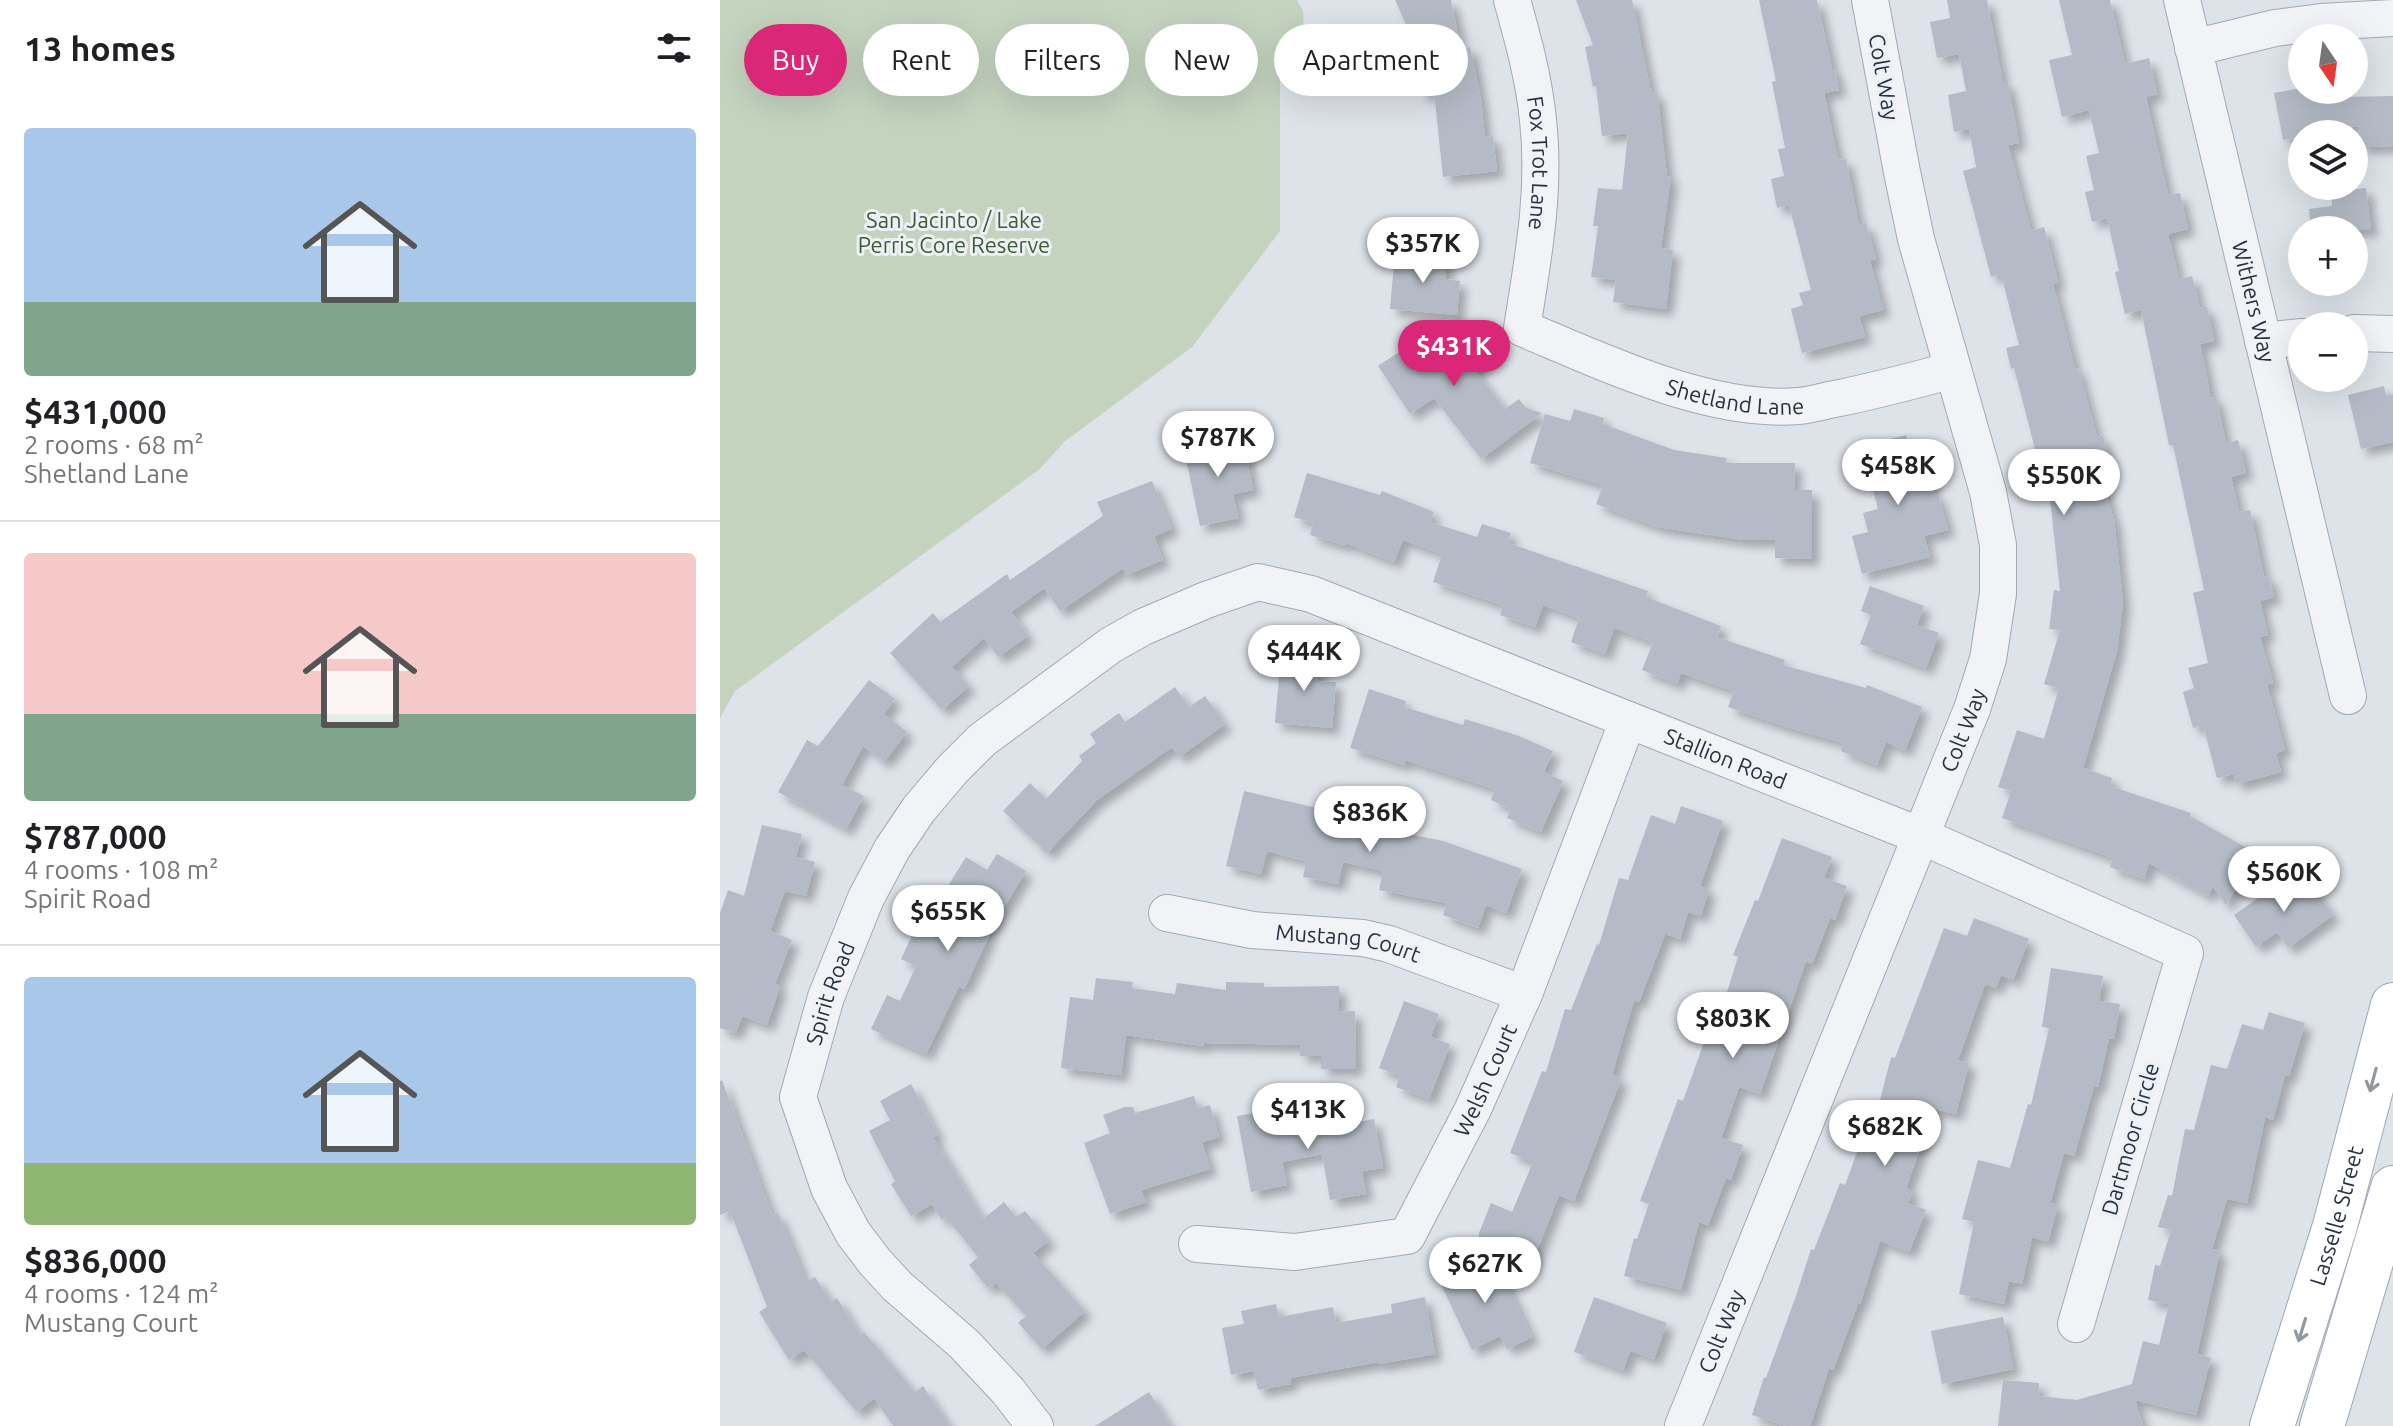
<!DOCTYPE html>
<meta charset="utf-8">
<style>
body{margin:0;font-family:Ubuntu,sans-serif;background:#f6f6f6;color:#202124;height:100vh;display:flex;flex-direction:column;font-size:30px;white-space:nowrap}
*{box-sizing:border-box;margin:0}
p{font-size:26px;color:#757577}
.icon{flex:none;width:44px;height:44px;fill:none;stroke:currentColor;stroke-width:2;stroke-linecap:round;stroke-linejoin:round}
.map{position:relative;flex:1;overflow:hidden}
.side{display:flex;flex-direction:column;background:#fff;width:720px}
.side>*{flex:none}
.top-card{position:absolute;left:24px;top:24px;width:760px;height:72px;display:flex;gap:16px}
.needle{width:52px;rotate:167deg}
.tools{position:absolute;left:1568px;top:24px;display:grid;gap:16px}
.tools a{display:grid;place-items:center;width:80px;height:80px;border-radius:50%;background:#fff;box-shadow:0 8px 32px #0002;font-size:40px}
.price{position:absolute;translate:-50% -68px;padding:0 18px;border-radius:28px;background:#fff;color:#222;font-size:26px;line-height:52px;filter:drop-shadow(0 2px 4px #0008)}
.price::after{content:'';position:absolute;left:50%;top:48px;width:24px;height:18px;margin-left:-12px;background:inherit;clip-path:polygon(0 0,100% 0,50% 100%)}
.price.selected{background:#db2777;color:#fff}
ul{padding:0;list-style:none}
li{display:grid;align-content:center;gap:16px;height:424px;padding:0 24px}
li+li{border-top:2px solid #e0e0e0}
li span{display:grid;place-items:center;height:248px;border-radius:8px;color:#555}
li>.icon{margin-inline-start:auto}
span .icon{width:144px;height:144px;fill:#fffc;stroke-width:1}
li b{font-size:34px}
h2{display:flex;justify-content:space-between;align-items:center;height:96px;padding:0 24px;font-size:34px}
.tag{padding:0 28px;border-radius:36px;background:#fff;box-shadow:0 8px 32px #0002;font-size:28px;line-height:72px}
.tag.selected{background:#db2777;color:#fff}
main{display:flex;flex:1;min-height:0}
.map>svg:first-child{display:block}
.green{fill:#c3d3be}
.building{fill:#b4bbc6;filter:url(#shadow)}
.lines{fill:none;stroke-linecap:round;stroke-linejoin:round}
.minor-casing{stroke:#a3a9b3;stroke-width:38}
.major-casing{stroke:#9ca6b5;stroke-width:46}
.minor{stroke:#f1f3f7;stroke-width:36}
.major{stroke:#fff;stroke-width:44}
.oneway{stroke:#9298a0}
.labels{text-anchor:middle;stroke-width:6;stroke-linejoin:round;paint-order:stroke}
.street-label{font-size:22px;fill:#263041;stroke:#edf1f6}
.park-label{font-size:22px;fill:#3a5e32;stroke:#edf1f6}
</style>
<main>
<section class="side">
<h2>13 homes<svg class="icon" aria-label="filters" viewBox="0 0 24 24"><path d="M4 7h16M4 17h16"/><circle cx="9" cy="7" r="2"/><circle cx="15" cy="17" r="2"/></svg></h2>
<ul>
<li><span style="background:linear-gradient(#a9c7e8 70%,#7fa58c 0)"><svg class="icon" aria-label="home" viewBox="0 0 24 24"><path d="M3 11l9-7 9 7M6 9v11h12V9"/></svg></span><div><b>$431,000</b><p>2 rooms · 68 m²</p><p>Shetland Lane</p></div></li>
<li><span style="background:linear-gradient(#f6c9c9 65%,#7fa58c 0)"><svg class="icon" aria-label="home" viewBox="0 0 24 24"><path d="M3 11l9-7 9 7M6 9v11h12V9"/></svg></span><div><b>$787,000</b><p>4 rooms · 108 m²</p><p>Spirit Road</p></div></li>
<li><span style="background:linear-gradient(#a9c7e8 75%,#8fb573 0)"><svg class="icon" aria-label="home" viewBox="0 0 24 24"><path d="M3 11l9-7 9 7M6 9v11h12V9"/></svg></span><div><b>$836,000</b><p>4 rooms · 124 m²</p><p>Mustang Court</p></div></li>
</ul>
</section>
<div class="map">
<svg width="1673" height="1426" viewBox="0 0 1673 1426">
<defs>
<filter id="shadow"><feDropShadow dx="7" dy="7" stdDeviation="4" flood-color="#0004"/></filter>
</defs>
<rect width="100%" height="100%" fill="#dee2e9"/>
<!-- green -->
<path class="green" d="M0,0H577L583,11L585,49L560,56V231L472,347L344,442L320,469L15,691L0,718Z"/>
<!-- building -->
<g class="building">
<path d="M675,0H731L741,49L750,47L761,100L765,137L773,136L777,171L723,177L714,92L702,95L688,29Z"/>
<path d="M856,0H912L931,93L937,92L947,176H951L941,248L953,250L946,309L893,302L896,280L871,277L878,226H873L878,188L902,190L908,133L882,136L876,86L873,87L865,47L873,45Z"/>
<path d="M1039,0H1097L1112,69H1115L1119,90L1104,93L1118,160L1126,159L1139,225L1146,223L1156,259L1150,261L1163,310L1139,316L1145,337L1082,353L1071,309L1083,305L1079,293L1091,290L1069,205L1057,208L1051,179L1064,176L1058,149L1065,148L1052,82L1056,81Z"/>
<path d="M1227,0H1267L1283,84L1288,83L1299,143L1288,145L1311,231L1324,227L1338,282L1333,284L1355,369L1358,368L1377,437L1383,436L1390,464L1379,466L1393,518H1394L1403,603L1397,651L1363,768L1392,778L1390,786L1471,813L1470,816L1536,853L1506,905L1493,886L1488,896L1429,863L1424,879L1390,867L1393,858L1282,818L1291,791L1278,787L1297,730L1324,739L1339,688L1324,684L1340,630L1329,629L1334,590L1340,591L1329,489L1322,490L1312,454L1316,453L1294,368L1291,369L1286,348L1299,345L1281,274L1271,277L1243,171L1256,167L1249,129L1234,132L1228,95L1246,91L1239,54L1217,58L1210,22L1230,18Z"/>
<path d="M1339,0H1390L1405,64L1429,58L1437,94L1426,97L1448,195L1460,193L1468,229L1448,234L1459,279L1472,276L1480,308L1487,307L1494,341L1480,344L1491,398L1496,397L1506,443L1518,440L1526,473L1511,477L1519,512L1530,510L1544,577L1549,576L1554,597L1540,601L1548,635L1540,637L1553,683L1547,685L1565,750L1556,753L1561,772L1516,784L1514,774L1497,778L1483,725L1473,728L1463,692L1474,688L1468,668L1488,663L1473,593L1484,590L1453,445H1449L1421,310L1405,314L1395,272L1399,271L1387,218L1372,222L1365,192L1374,190L1366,156L1379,153L1369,110L1342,117L1329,60L1352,55Z"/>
<path d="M1582,88V90H1613L1614,97L1673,96V146L1639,147L1638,126L1595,134H1582V137L1563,140L1554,93Z"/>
<path d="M1646,188L1651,230H1591L1589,209L1612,206L1611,192Z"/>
<path d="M675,252L727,256L725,279L740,281L737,315L670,309Z"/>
<path d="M730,318L762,365L755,370L785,409L799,399L806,408L822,413L761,459L714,398L690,414L658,366Z"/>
<path d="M1664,386L1666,396L1673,394V442L1641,449L1628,395Z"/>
<path d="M854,409L884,418L883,424L954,450L1007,458L1006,463H1075L1074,490H1092V559L1055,558V540H1024L938,527L876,504L883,485L810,463L825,414L850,421Z"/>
<path d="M1186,435L1191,453L1202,450L1213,495L1218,494L1228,530L1204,536L1210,557L1142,574L1132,536L1148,532L1143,513L1158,509L1142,446Z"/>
<path d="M523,437L533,490L513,494L518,518L480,526L464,449Z"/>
<path d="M587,473L660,495L662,491L714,512L710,522L757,537L762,524L791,533L788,543L928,591L926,597L1001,626L997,637L1065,660L1063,665L1146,688L1147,685L1202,707L1185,750L1166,742L1157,765L1121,751L1124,743L1067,727L1008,707L1014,691L961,673L957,684L922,670L933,642L894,628L885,654L851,642L859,618L823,605L815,627L780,615L783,605L713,582L722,554L683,540L674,562L626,543V546L590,535L593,523L574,517Z"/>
<path d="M432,481L452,529L434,536L443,560L406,575L403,568L340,611L324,588L291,612L308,636L278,657L264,638L232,667L249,686L222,710L170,653L213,613L220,622L287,574L290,580L383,516L377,502Z"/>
<path d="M1150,586L1204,606L1197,625L1219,633L1206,668L1140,644L1151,615L1141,611Z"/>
<path d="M561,653L600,656L597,681L616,682L612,728L555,723Z"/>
<path d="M149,680L175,699L164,714L187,732L164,762L143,746L122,785L144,796L126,829L58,792L87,740L98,746Z"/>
<path d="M455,687L469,707L485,696L505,724L459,757L452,747L377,800L327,853L283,811L310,783L326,799L362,761L359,756L376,743L370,734L399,713L405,722Z"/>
<path d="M649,689L686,701L684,707L743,725L745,719L799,736L833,751L824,772L843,781L821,832L787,818L791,809L771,800L775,789L685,760L684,765L630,748Z"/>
<path d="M524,791L597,808L599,801L632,808L634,794L661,800L655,827L723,841L802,869L786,913L766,905L758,928L723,915L727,903L659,890L663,871L623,862L618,884L583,877L586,861L547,851L541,874L506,866Z"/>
<path d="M961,806L1003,821L980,886L989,889L981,916L968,912L960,939L945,934L919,1002L914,1000L892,1075L901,1079L854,1201L839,1195L812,1263L759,1241V1233L771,1203L792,1212L813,1162L790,1153L822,1071L826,1072L845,1009L851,1010L877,944L879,945L899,878L908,880L931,815L955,824Z"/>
<path d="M42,825L82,834L76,857L95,862L86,896L65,891L50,931L72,940L55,984L60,986L47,1025L22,1016L16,1033L0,1028V913L8,890L24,896Z"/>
<path d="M1062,838L1112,857L1104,878L1127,886L1115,920L1110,918L1092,964L1086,961L1040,1094L1019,1087L1001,1138L1023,1145L1011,1180L1006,1178L988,1225L979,1222L961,1290L904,1276L914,1238L917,1239L929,1204L920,1201L958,1099L963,1101L987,1034L993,1036L1018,957L1013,955L1035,900L1038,901Z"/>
<path d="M277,854L306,871L267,935L269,936L244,989L239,986L206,1054L151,1029L167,995L180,1001L196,966L181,959L197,925L218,935L237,896L226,889L246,857L267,870Z"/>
<path d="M1571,875L1583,891L1591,885L1613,915L1568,948L1557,932L1536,947L1514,915Z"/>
<path d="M1254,918L1309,939L1293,980L1281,975L1276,988L1265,984L1238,1060L1249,1063L1236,1114L1214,1109L1186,1188L1193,1191L1188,1203L1206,1210L1189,1252L1160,1241L1140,1304H1138L1113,1370L1109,1368L1090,1426H1066L1032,1415L1044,1377L1046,1378L1076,1296L1091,1249L1094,1250L1120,1183L1125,1185L1148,1122L1154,1124L1171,1057L1175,1058L1224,928L1247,936Z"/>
<path d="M1331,968L1383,976L1379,1001L1400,1004L1394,1039L1389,1038L1378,1087L1374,1086L1354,1156L1344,1153L1330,1203L1338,1205L1328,1242L1312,1237L1302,1284L1289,1281L1284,1304L1239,1294L1254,1222L1242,1219L1258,1160L1290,1168L1308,1104L1311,1105L1329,1028L1322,1027Z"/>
<path d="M376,978L413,982L412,988L455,994L457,983L506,990V982L544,983V987L619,986V1012L635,1011L636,1069H601V1056H580V1045L484,1043L483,1046L406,1035L401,1075L341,1068L350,997L373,1000Z"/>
<path d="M684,1001L719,1014L711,1037L730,1044L709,1099L676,1087L680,1076L659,1068Z"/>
<path d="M1549,1012L1585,1023L1569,1076L1565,1075L1553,1120L1545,1117L1527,1203L1507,1199L1492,1249L1500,1251L1477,1354L1491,1358L1476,1415L1415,1400L1423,1426H1278L1283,1380L1319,1383L1318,1396L1357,1400L1412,1384L1423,1341L1439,1345L1449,1304L1428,1300L1435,1265L1440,1266L1451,1230L1438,1227L1448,1195L1452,1196L1465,1129L1474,1130L1491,1065L1507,1069L1522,1024L1543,1030Z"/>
<path d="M2,1080L52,1215L58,1213L86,1282L95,1277L111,1302L117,1298L140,1335L144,1332L195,1392L203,1386L229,1426H173L154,1398L137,1412L84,1350L69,1360L39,1312L47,1307L10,1211L0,1215V1081Z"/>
<path d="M191,1084L218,1135L213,1137L263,1219L284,1202L296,1217L305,1211L329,1240L313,1253L365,1311L322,1349L298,1323L306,1316L276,1283L268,1288L249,1265L258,1257L226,1217L222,1220L212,1204L191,1216L171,1184L175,1181L149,1131L170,1120L160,1101Z"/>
<path d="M474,1096L478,1108L490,1105L499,1137L482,1142L490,1169L421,1190L426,1202L390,1214L364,1143L390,1133L383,1115L405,1107H413L415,1113Z"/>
<path d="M575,1106L580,1132L637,1122V1126L639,1122L654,1119L663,1168L642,1171L646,1194L610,1200L602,1154L562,1162L567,1185L531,1192L517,1116Z"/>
<path d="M773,1255L812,1337L787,1349L780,1336L752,1350L719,1280Z"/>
<path d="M705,1297L715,1354L659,1364L658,1362L570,1378L571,1384L538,1390L534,1371L511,1375L502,1328L524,1324L521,1311L556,1304L559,1317L613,1307L616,1323L672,1313L671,1304Z"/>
<path d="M874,1297L947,1323L934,1359L910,1351L903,1370L854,1352Z"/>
<path d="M1283,1317L1293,1369L1222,1384L1211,1331Z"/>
<path d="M429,1392L450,1426H375Z"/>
</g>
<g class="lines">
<defs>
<g id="minor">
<path id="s1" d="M792,0C803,39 814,79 818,120C826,190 813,259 802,328C883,362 989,413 1078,406C1092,405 1106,400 1120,398C1158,390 1196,380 1233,370"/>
<path id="s2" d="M1462,0L1628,696"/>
<path d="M1473,48L1555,28L1601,22L1673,18"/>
<path d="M1634,333L1673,334"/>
<path d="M1543,341L1582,337"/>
<path id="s3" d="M447,913L532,930L643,938L669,944L804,994"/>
<path id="s4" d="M477,1244L575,1252L687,1236L753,1109L804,994L908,720"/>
<path id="s5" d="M315,1426L288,1391L244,1344L177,1286L155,1262L133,1233L109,1188L78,1097L106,997L146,898L172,849L199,809L232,770L262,740L391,645L423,627L486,600L538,582L591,594L1201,836L1465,953L1356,1324"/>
<path id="s6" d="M963,1426L1252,709L1268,659L1278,594V545L1268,492L1196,239L1182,172L1150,0"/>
</g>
<g id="major">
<path id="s7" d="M1552,1426L1615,1226L1673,1005"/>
<path d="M1602,1426L1673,1188"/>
</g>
</defs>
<!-- minor casing -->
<use href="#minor" class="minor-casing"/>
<!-- major casing -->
<use href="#major" class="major-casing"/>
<!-- minor -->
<use href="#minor" class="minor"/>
<!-- major -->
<use href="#major" class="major"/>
</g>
<!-- one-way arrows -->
<defs><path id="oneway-shaft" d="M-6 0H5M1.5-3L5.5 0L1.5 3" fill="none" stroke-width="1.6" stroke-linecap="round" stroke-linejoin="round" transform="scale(2)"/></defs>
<g class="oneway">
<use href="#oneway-shaft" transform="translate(1653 1080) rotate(105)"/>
<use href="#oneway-shaft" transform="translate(1582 1330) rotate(107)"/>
</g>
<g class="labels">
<!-- street labels -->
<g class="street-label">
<text transform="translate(1164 77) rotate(80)" y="8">Colt Way</text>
<text dy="8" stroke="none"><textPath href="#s1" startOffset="166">Fox Trot Lane</textPath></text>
<text dy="8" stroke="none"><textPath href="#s2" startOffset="310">Withers Way</textPath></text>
<text dy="8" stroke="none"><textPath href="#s1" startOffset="558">Shetland Lane</textPath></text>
<text dy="8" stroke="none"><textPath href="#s6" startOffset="750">Colt Way</textPath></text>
<text dy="8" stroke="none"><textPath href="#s5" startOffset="1642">Stallion Road</textPath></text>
<text dy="8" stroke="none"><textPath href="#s3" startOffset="184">Mustang Court</textPath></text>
<text dy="8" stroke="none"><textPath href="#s5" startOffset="522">Spirit Road</textPath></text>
<text dy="8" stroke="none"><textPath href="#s4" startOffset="386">Welsh Court</textPath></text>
<text transform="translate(1410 1139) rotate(-74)" y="8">Dartmoor Circle</text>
<text dy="8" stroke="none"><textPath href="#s7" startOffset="220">Lasselle Street</textPath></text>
<text dy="8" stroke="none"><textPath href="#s6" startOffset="102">Colt Way</textPath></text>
</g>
<!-- park labels -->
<g class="park-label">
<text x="234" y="228">San Jacinto / Lake<tspan x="234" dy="25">Perris Core Reserve</tspan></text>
</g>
</g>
</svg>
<div class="tools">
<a><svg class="needle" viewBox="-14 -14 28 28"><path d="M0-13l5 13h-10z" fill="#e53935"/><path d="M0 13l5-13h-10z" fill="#757577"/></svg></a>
<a><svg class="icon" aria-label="layers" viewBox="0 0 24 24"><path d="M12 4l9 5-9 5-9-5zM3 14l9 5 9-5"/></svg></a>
<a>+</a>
<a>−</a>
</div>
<b class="price" style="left:703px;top:285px">$357K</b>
<b class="price selected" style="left:734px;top:388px">$431K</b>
<b class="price" style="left:498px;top:479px">$787K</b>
<b class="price" style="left:1178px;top:507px">$458K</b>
<b class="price" style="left:1344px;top:517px">$550K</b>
<b class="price" style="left:584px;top:693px">$444K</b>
<b class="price" style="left:650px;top:854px">$836K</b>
<b class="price" style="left:1564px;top:914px">$560K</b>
<b class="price" style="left:228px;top:953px">$655K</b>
<b class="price" style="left:1013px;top:1060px">$803K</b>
<b class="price" style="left:588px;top:1151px">$413K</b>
<b class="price" style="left:1165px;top:1168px">$682K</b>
<b class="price" style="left:765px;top:1305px">$627K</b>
<div class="top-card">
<a class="tag selected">Buy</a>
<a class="tag">Rent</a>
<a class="tag">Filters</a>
<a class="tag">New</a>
<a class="tag">Apartment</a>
</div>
</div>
</main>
